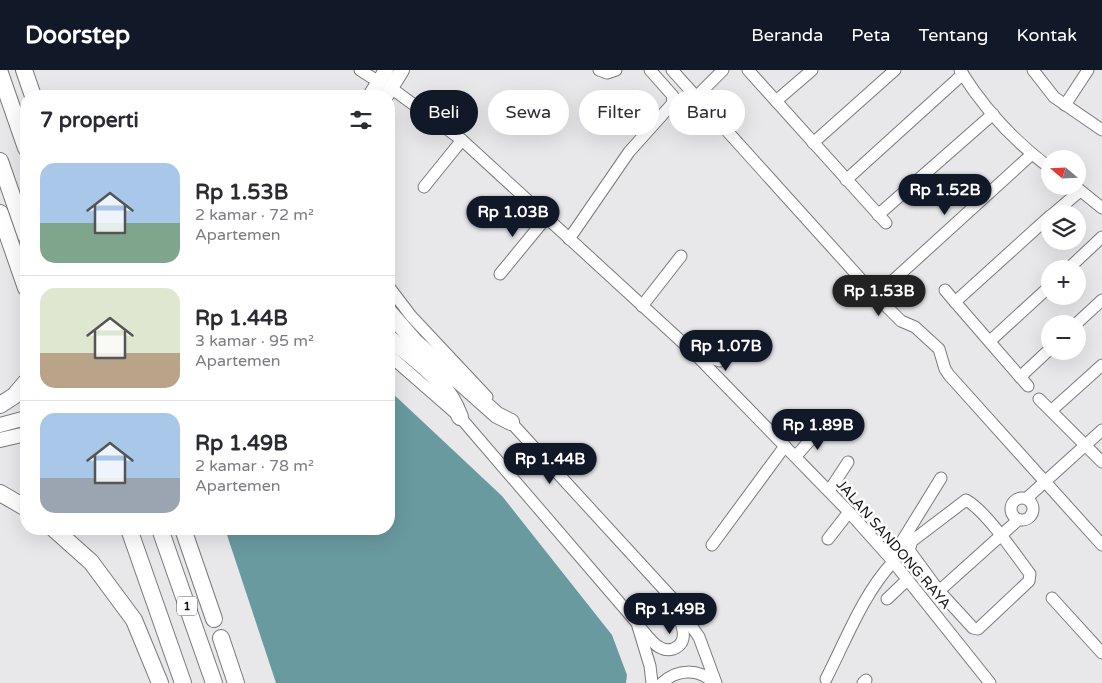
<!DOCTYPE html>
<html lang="id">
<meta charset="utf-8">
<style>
body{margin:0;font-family:"Varela Round",sans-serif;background:#f2f2f3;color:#2b2b33;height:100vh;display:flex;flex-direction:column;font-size:19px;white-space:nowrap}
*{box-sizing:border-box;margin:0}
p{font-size:16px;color:#7c7c81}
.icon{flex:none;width:28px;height:28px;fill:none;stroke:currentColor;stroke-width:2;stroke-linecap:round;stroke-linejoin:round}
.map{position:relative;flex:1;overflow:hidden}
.details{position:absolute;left:20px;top:20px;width:375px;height:445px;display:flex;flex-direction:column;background:#fff;border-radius:20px;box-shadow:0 5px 20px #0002}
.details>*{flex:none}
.hud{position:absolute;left:410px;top:20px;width:475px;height:45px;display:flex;gap:10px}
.needle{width:32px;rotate:289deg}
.fabs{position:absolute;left:1041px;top:80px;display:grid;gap:10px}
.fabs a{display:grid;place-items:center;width:45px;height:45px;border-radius:50%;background:#fff;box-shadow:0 5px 20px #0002;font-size:25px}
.price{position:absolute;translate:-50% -42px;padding:0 11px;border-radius:18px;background:#111827;color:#fff;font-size:16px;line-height:32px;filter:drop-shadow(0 1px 2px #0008)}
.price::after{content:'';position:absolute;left:50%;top:30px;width:15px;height:11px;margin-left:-8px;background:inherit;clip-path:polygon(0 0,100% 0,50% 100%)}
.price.on{background:#222;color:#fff}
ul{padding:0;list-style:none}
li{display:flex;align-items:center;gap:15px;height:125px;padding:0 20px}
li+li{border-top:1px solid #e1e1e2}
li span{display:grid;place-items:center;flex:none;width:140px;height:100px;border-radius:15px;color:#555}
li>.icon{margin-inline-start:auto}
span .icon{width:60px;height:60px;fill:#fffc;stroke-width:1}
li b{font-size:21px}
h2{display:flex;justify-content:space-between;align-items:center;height:60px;padding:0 20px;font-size:21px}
.tag{padding:0 18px;border-radius:22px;background:#fff;box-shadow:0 5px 20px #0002;font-size:18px;line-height:45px}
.tag.on{background:#111827;color:#fff}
header{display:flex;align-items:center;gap:30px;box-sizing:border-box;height:70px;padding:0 25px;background:#111827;color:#fff}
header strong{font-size:24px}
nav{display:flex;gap:28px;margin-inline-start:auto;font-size:18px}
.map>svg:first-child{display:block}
.water{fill:#699aa0}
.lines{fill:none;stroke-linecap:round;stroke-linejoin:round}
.minor-casing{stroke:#797a7b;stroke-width:13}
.major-casing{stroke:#797a7b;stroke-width:16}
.highway-casing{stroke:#797a7b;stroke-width:18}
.minor{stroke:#fff;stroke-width:11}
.major{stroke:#fff;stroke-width:14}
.highway{stroke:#fff;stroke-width:16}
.labels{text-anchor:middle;stroke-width:5;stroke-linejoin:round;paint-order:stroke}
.shield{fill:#fff;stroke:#59595a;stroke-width:1}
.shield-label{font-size:12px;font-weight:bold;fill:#121213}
.street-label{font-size:14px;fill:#121213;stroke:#fff}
</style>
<header>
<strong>Doorstep</strong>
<nav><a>Beranda</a><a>Peta</a><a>Tentang</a><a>Kontak</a></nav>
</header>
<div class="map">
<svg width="1102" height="613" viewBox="0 0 1102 613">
<rect width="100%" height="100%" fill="#e8e8ea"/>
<!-- water -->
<path class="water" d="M389,320L502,426L612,565L627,605L626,613H276L225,459H389Z"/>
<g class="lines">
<defs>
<g id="minor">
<path d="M360,0L379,12"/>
<path d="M599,0L607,3L616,0"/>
<path d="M672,0L876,226L901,251L915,257L939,279L945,299L949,305L1102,475"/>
<path d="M748,0L886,153"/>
<path d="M960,0C983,37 1015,72 1050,98"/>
<path d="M1033,0L1054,27L1102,60"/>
<path d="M391,18L462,70L694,283L849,442L891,489L990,613"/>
<path d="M696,27L723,0"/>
<path d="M776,31L812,0"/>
<path d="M1065,35L1088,0"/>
<path d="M813,73L895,0"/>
<path d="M846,110L963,4"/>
<path d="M424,117L462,70"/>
<path d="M1076,117L1102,138"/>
<path d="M1053,144L1080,121"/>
<path d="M878,145L993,44"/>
<path d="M569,169L629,82L672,34L673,26L650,0"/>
<path d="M1068,199L1102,167"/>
<path d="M500,204L546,148"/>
<path d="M389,217L411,246L487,327"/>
<path d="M945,220L955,232"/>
<path d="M876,226L1032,84"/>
<path d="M642,236L681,186"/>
<path d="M1076,254L1102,230"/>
<path d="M990,271L1050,216"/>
<path d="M699,284L720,291L738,276"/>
<path d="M389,285L460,347L637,553L650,596L652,613"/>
<path d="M1020,307L1050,279"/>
<path d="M1028,316L955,232L1050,146"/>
<path d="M1039,329L1102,392"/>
<path d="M1052,340L1102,295"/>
<path d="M507,348L672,528L699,567L716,613"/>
<path d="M796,386L821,358"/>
<path d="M829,421L848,392"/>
<circle cx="1022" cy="439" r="11"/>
<path d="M1027,428L1102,360"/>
<path d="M966,430C986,441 1015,484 1030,504L1029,511L978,559L973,558L939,521L909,480L912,471Z"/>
<path d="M828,469L849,442"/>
<path d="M712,475L785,376"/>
<path d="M891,489L941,408"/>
<path d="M939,521L1018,450"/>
<path d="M1052,528L1102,583"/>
<path d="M887,529L907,510"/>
<path d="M639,556C645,563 653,575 661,578C665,580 670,580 673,579C692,572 680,550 675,537"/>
<path d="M826,609C846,570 863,524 893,492"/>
<path d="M662,613C677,599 698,598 714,613"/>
<path d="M863,613L866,610"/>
</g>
<g id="major">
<path d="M370,26L386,0"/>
<path d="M386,26L402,0"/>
<path d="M0,355L26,348"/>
<path d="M0,370L26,364"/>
</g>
<g id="highway">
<path d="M24,0L33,26"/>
<path d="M0,3L26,78"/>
<path d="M0,91L26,166"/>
<path d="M0,143L26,218"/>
<path d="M389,242L415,272L497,345L511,352"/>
<path d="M389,268C419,293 446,309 460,347"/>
<path d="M0,335L14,326L26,312"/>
<path d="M0,423L26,438"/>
<path d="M54,459L91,492L134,550L160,613"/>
<path d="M129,459L183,613"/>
<path d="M160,459L214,613"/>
<path d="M183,459L214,549"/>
<path d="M221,568L236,613"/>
</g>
</defs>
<!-- minor casing -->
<use href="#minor" class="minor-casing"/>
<!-- major casing -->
<use href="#major" class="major-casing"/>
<!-- highway casing -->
<use href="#highway" class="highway-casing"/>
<!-- minor -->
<use href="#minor" class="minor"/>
<!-- major -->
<use href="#major" class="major"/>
<!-- highway -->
<use href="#highway" class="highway"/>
</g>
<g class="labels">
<!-- shield labels -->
<rect class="shield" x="177" y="526.5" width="20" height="19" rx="4"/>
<g class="shield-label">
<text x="187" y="540">1</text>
</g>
<!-- street labels -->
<g class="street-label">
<text transform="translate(894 474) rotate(49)" y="5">JALAN SANDONG RAYA</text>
</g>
</g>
</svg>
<div class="fabs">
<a><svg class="needle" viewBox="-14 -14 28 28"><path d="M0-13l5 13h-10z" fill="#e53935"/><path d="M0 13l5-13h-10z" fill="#7c7c81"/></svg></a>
<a><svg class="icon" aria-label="layers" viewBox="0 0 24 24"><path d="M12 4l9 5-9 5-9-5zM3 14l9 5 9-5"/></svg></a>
<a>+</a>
<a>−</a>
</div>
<b class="price" style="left:945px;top:146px">Rp 1.52B</b>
<b class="price" style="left:513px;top:168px">Rp 1.03B</b>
<b class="price on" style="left:879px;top:247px">Rp 1.53B</b>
<b class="price" style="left:726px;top:302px">Rp 1.07B</b>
<b class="price" style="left:818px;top:381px">Rp 1.89B</b>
<b class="price" style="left:550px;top:415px">Rp 1.44B</b>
<b class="price" style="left:670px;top:565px">Rp 1.49B</b>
<div class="hud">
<a class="tag on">Beli</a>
<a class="tag">Sewa</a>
<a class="tag">Filter</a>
<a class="tag">Baru</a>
</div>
<section class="details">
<h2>7 properti<svg class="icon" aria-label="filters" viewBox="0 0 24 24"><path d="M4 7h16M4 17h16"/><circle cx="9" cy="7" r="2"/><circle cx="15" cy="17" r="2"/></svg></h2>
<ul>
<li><span style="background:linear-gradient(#a9c7e8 60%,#7fa58c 0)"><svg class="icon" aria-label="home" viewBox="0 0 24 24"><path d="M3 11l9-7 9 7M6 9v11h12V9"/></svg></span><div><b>Rp 1.53B</b><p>2 kamar · 72 m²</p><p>Apartemen</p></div></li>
<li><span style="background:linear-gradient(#dfe7d0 65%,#b9a48a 0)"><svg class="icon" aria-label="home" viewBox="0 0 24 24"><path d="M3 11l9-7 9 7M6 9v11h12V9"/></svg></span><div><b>Rp 1.44B</b><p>3 kamar · 95 m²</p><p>Apartemen</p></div></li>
<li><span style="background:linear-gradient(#a9c7e8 65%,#9aa5b1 0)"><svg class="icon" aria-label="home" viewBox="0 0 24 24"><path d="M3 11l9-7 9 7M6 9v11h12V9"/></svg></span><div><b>Rp 1.49B</b><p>2 kamar · 78 m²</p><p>Apartemen</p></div></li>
</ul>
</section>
</div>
